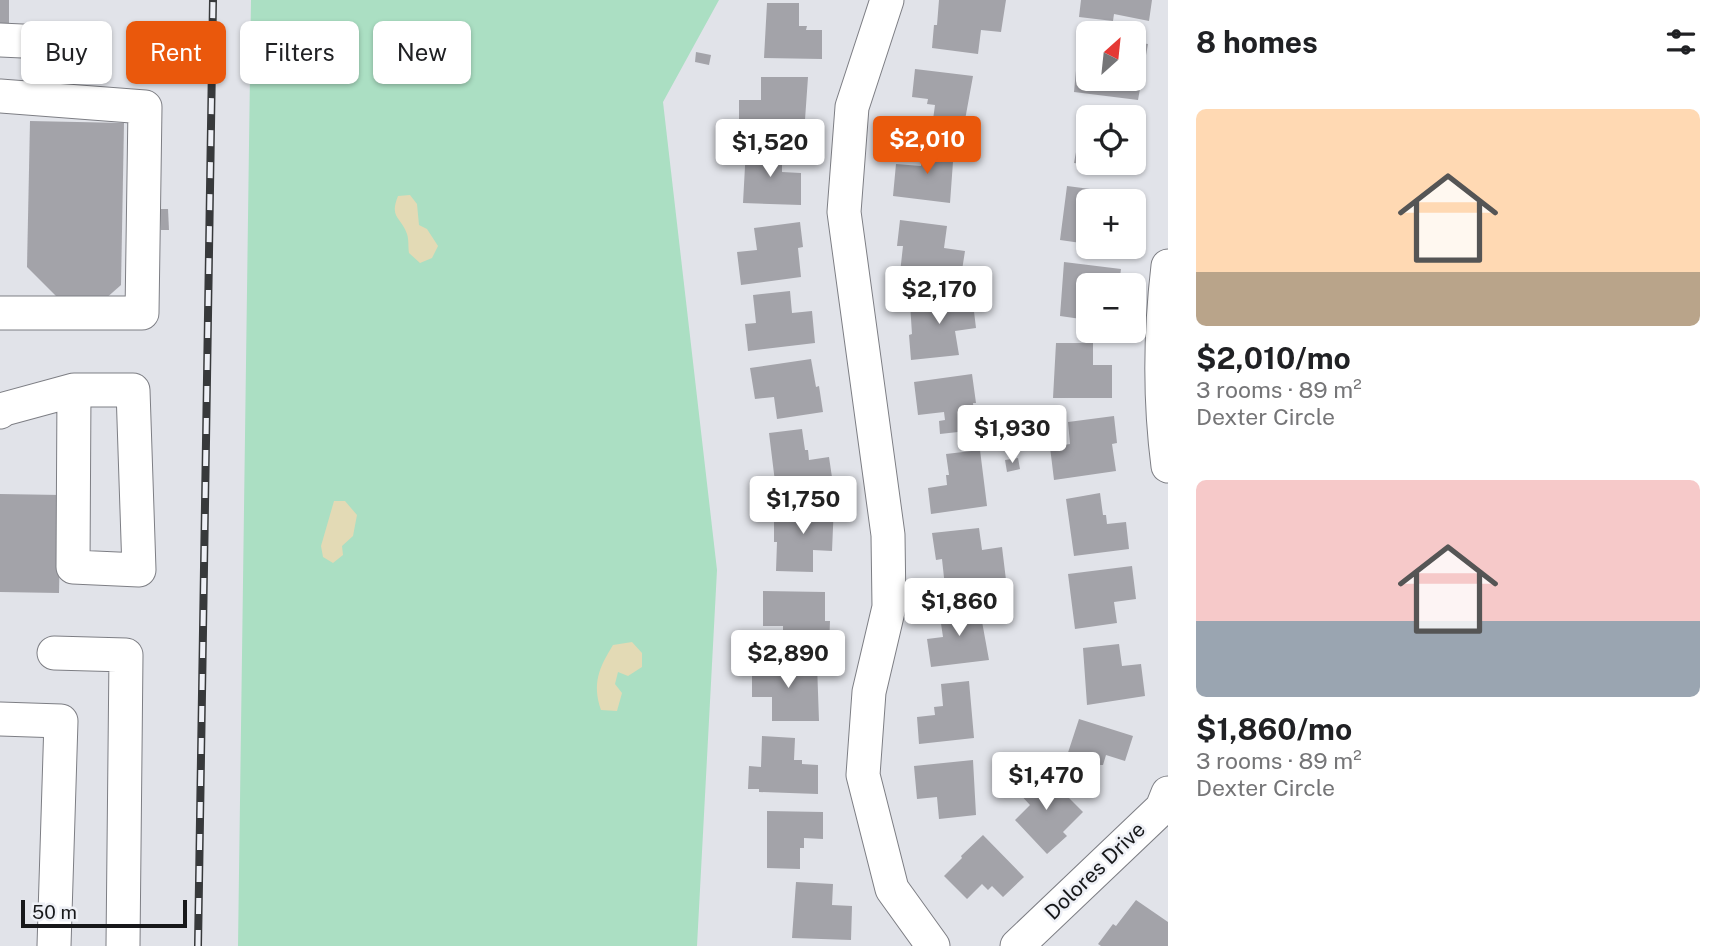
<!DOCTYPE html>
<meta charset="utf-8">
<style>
body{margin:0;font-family:"Public Sans",sans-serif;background:#f2f2f2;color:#202124;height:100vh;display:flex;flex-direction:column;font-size:26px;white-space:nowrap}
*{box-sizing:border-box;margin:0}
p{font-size:23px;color:#757577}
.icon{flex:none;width:38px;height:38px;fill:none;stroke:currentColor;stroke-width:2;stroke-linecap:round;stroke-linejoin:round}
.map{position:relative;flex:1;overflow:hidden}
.side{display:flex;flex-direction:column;background:#fff;width:560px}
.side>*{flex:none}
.top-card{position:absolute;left:21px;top:21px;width:665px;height:63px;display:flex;gap:14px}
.needle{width:46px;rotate:27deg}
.tools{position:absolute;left:1076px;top:21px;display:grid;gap:14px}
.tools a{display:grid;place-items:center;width:70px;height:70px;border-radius:10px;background:#fff;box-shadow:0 2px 5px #0004;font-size:35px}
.scale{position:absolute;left:21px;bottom:18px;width:166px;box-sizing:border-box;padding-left:7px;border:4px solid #17181a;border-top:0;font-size:19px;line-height:24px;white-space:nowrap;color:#17181a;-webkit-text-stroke:5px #eef0f6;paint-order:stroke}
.price{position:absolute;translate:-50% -60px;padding:0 16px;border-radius:7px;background:#fff;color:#222;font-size:23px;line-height:46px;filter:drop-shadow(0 2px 4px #0008)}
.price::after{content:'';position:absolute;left:50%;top:42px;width:21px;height:16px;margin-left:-10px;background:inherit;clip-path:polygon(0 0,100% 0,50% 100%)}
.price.active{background:#ea580c;color:#fff}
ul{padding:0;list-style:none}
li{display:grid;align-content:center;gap:14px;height:371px;padding:0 28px}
li span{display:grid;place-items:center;height:217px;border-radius:10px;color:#555}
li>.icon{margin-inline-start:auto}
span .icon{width:126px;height:126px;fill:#fffc;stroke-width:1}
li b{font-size:30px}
h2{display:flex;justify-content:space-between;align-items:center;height:84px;padding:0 28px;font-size:30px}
.chip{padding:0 24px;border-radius:10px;background:#fff;box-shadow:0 2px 5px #0004;font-size:24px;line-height:63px}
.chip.active{background:#ea580c;color:#fff}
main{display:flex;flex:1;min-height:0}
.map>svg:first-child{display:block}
.green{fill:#abdfc3}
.sand{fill:#e3dab5}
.building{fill:#a3a3a9}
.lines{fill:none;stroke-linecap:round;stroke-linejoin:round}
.minor-casing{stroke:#7d7e84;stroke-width:35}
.minor{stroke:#fff;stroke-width:33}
.rail-casing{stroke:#37393b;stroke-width:8}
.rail{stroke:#eef0f6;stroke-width:5;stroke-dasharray:16;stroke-linecap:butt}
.labels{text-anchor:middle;stroke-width:5;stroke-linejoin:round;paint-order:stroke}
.street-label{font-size:21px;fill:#17181a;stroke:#eef0f6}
</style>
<main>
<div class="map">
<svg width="1168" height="946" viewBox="0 0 1168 946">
<rect width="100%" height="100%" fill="#e1e3e9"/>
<!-- green -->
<path class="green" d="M251,0H719L663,102L717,570L697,946H238Z"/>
<!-- sand -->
<g class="sand">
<path d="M410,195L417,204L419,225L427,229L438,246L432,258L420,263L409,253C408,247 409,240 407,234C401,217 389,218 398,196Z"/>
<path d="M334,501H345L357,515L353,536L342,546L343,555L333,563L323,557L321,546Z"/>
<path d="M632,642L642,653V667L628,676L618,672L615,684L622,693L617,711L601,710C592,683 599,668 613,645Z"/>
</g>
<!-- building -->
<g class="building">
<path d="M0,0H9V31L0,30Z"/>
<path d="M939,0H1006L1001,32L981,30L978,54L932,48L934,25H937Z"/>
<path d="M1081,0H1152L1149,21L1114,14L1113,21L1079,17Z"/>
<path d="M767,3H799V26H807L806,30H822V59L764,58Z"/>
<path d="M1134,42L1148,44L1138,100L1074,92L1077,60L1088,61V79H1134Z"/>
<path d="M696,52L711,55L709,65L695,62Z"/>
<path d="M915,69L973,76L963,131L932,127L935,105L927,104L928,99L912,97Z"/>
<path d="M761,77H808L804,134H739V100H761Z"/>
<path d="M1084,108L1120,113L1119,117H1088V163H1133L1132,170L1074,163Z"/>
<path d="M30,121L124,123L121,285L104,300H60L27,267Z"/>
<path d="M924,143L954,148L950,203L893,196L896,164L921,166Z"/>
<path d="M746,148L782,149V172L801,173V205L743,203Z"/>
<path d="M1067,186L1129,194L1128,201H1088V244L1060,240Z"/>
<path d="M160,209H168L169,230H161Z"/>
<path d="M900,220L947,226L944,248L965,251L960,283L900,273L903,246H897Z"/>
<path d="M800,222L803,247L798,248L801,277L741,285L737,252L757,250L754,228Z"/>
<path d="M1064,262L1121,269L1119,285H1088V320L1060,316Z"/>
<path d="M790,291L792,313L812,311L815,343L748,351L745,324L756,323L753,295Z"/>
<path d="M972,295L976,328L955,331L959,355L911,360L909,335L912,334L910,303Z"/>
<path d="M1056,343H1093V365H1112V398H1053Z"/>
<path d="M811,359L816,387L819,386L823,412L777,419L774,397L755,399L750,368Z"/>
<path d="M972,374L976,403H973L976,430L940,434L939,421L945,420L944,412L918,415L914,382Z"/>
<path d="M1114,416L1117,443L1112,444L1116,471L1054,480L1050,447L1070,444L1068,422Z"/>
<path d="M802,429L805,450H808L809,460L829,457L833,484L776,490L769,433Z"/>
<path d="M980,450L987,506L931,514L928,488L947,485L946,475H949L946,454Z"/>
<path d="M1018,458L1020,469L1007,472L1005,460Z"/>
<path d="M1100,493L1103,515H1106L1107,524L1126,522L1129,549L1074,556L1066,499Z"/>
<path d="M0,494L61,495L59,593L0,592Z"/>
<path d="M795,503L834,504L832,551L813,550V572L776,571L777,542H774V516H795Z"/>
<path d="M979,528L982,550L1002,547L1006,580L945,587L942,559L936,560L932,533Z"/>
<path d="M1132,566L1136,599L1114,602L1117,623L1075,629L1068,574Z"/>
<path d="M763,591L825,592V621H830L829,648L783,647V626H763Z"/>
<path d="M979,605L989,660L931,667L927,639L943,637L939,610Z"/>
<path d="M1119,644L1122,666L1141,664L1145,696L1087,705L1083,648Z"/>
<path d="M752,664H817L819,721H772V697H752Z"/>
<path d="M969,681L974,738L919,744L917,717L935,715L934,707L943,706L941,684Z"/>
<path d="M1079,719L1133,736L1125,761L1106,755L1103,765H1100L1094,784L1061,774Z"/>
<path d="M762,736L795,738L794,760H802V764L818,765V794L759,792V789H748L749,766L761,767Z"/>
<path d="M973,760L976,815L939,819L937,797L917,799L914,766Z"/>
<path d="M1040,769L1083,812L1063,832L1067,836L1047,854L1015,820L1030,805L1017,791Z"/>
<path d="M767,811L823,812V839L804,838V848H800V869L767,868Z"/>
<path d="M983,835L1024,877L1003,897L992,886L988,890L982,884L967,899L944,876L962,858L961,856Z"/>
<path d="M796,882L833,884L832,905L852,906L851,940L792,938Z"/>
<path d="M1136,900L1168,922V946H1101L1098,944L1113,924L1116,926Z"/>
</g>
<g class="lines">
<defs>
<g id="minor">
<path d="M887,0L852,107L844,212L888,535L889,607L869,692L863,775L892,889L933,946"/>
<path d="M0,40L88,44"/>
<path d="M0,96L145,107L142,313H0"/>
<path d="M1168,266C1160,334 1159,397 1168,466"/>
<path d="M0,412L4,409L74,390H133L139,570L73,567L74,390"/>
<path d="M54,653L126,655L123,946"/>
<path d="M0,719L61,721L54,946"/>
<path d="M1017,946L1162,808L1168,793"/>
</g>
</defs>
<!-- minor casing -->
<use href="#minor" class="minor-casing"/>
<!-- minor -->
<use href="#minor" class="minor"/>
<defs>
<path id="rail" d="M198,946L213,0"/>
</defs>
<!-- rail casing -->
<use href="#rail" class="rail-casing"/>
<!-- rail -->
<use href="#rail" class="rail"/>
</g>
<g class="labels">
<!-- street labels -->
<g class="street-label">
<text transform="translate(1095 871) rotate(-44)" y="7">Dolores Drive</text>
</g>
</g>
</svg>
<div class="tools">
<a><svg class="needle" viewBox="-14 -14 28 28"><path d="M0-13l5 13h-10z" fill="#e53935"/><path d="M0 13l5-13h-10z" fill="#757577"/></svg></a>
<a><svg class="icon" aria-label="locate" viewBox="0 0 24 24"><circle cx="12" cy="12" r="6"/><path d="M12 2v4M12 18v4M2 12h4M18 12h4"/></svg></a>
<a>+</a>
<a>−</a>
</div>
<div class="scale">50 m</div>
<b class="price active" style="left:927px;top:176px">$2,010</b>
<b class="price" style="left:770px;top:179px">$1,520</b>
<b class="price" style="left:939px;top:326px">$2,170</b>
<b class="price" style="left:1012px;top:465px">$1,930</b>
<b class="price" style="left:803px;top:536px">$1,750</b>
<b class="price" style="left:959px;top:638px">$1,860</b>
<b class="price" style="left:788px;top:690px">$2,890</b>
<b class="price" style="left:1046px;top:812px">$1,470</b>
<div class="top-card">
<a class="chip">Buy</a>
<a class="chip active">Rent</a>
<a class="chip">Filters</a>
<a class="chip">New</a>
</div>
</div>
<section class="side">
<h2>8 homes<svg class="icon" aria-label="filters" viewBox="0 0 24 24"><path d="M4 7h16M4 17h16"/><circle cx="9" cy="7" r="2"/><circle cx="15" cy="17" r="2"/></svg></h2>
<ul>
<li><span style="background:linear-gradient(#ffd9b3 75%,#b9a48a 0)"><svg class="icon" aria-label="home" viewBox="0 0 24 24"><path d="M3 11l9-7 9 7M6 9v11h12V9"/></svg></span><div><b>$2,010/mo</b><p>3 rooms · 89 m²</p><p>Dexter Circle</p></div></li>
<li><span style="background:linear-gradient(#f6c9c9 65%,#9aa5b1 0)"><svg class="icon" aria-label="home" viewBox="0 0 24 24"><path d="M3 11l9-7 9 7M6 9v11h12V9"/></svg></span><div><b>$1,860/mo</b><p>3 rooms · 89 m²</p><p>Dexter Circle</p></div></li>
</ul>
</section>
</main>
